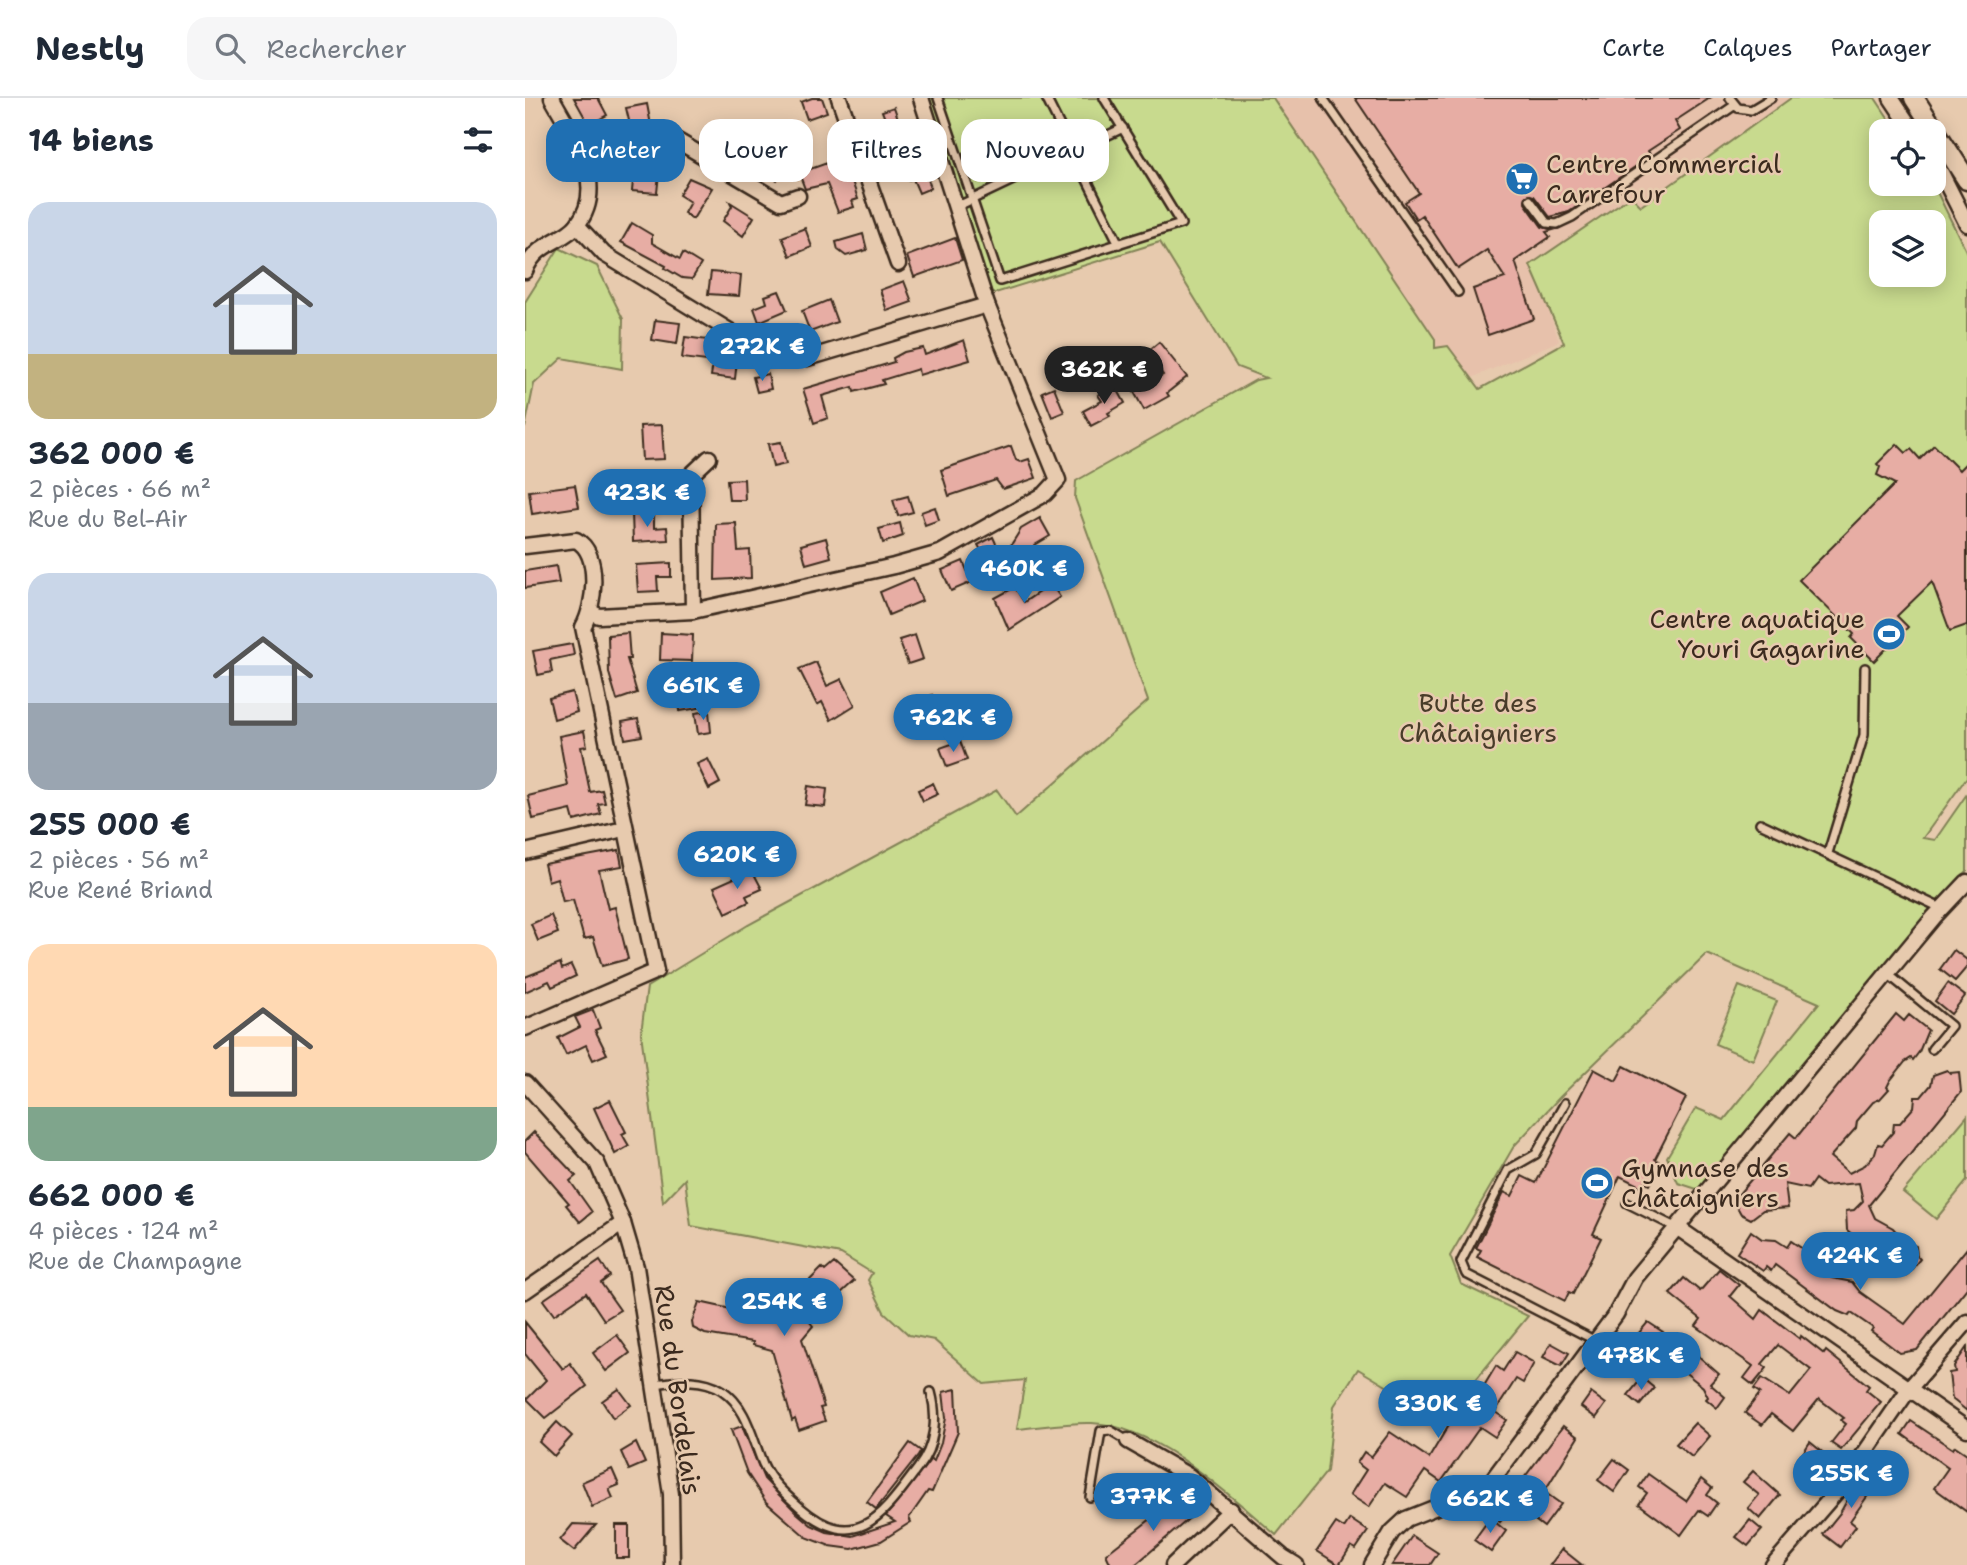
<!DOCTYPE html>
<html lang="fr">
<meta charset="utf-8">
<style>
body{margin:0;font-family:"Shantell Sans",sans-serif;background:#f6f6f7;color:#1f2937;height:100vh;display:flex;flex-direction:column;font-size:26px;white-space:nowrap}
*{box-sizing:border-box;margin:0}
p{font-size:23px;color:#747a83}
.icon{flex:none;width:38px;height:38px;fill:none;stroke:currentColor;stroke-width:2;stroke-linecap:round;stroke-linejoin:round}
.map{position:relative;flex:1;overflow:hidden}
.details{display:flex;flex-direction:column;background:#fff;width:525px}
.details>*{flex:none}
.top-card{position:absolute;left:21px;top:21px;width:665px;height:63px;display:flex;gap:14px}
.fabs{position:absolute;left:1344px;top:21px;display:grid;gap:14px}
.fabs a{display:grid;place-items:center;width:77px;height:77px;border-radius:14px;background:#fff;box-shadow:0 4px 18px #0003;font-size:35px}
.price{position:absolute;translate:-50% -60px;padding:0 16px;border-radius:24px;background:#1f6fb2;color:#fff;font-size:23px;line-height:46px;filter:drop-shadow(0 2px 4px #0008)}
.price::after{content:'';position:absolute;left:50%;top:42px;width:21px;height:16px;margin-left:-10px;background:inherit;clip-path:polygon(0 0,100% 0,50% 100%)}
.price.selected{background:#222;color:#fff}
ul{padding:0;list-style:none}
li{display:grid;align-content:center;gap:14px;height:371px;padding:0 28px}
li span{display:grid;place-items:center;height:217px;border-radius:21px;color:#555}
li>.icon{margin-inline-start:auto}
span .icon{width:126px;height:126px;fill:#fffc;stroke-width:1}
li b{font-size:30px}
h2{display:flex;justify-content:space-between;align-items:center;height:84px;padding:0 28px;font-size:30px}
.chip{padding:0 24px;border-radius:21px;background:#fff;box-shadow:0 4px 18px #0003;font-size:24px;line-height:63px}
.chip.selected{background:#1f6fb2;color:#fff}
header{display:flex;align-items:center;gap:42px;box-sizing:border-box;height:98px;padding:0 35px;background:#fff;border-bottom:2px solid #e0e1e3}
header strong{font-size:33px}
nav{display:flex;gap:38px;margin-inline-start:auto;font-size:24px}
.search{width:490px;height:63px;background:#f6f6f7;display:flex;align-items:center;gap:18px;box-sizing:border-box;padding:0 24px;border-radius:21px;color:#747a83;font-size:26px}
main{display:flex;flex:1;min-height:0}
.map>svg:first-child{display:block}
.built{fill:#e7c1ab}
.green{fill:#c8da8e;stroke:#828256;stroke-width:2;fill-rule:evenodd}
.building{fill:#e7ada4;stroke:#3b2a1e;stroke-width:2}
.lines{fill:none;stroke-linecap:round;stroke-linejoin:round}
.service-casing{stroke:#3b2a1e;stroke-width:12}
.minor-casing{stroke:#3b2a1e;stroke-width:19}
.tertiary-casing{stroke:#3b2a1e;stroke-width:23}
.service{stroke:#e7caae;stroke-width:7}
.minor{stroke:#e7caae;stroke-width:14}
.tertiary{stroke:#e7caae;stroke-width:18}
.labels{text-anchor:middle;stroke-width:5;stroke-linejoin:round;paint-order:stroke}
.poi-label{font-size:26px;fill:#3b2a1e;stroke:#e7caae;text-anchor:start}
.park-label{font-size:26px;fill:#493c29;stroke:#e7caae}
.street-label{font-size:26px;fill:#3b2a1e;stroke:#e7caae}
</style>
<header>
<strong>Nestly</strong>
<div class="search"><svg class="icon" aria-label="search" viewBox="0 0 24 24"><circle cx="10" cy="10" r="6"/><path d="M15 15l6 6"/></svg>Rechercher</div>
<nav><a>Carte</a><a>Calques</a><a>Partager</a></nav>
</header>
<main>
<section class="details">
<h2>14 biens<svg class="icon" aria-label="filters" viewBox="0 0 24 24"><path d="M4 7h16M4 17h16"/><circle cx="9" cy="7" r="2"/><circle cx="15" cy="17" r="2"/></svg></h2>
<ul>
<li><span style="background:linear-gradient(#c9d6e8 70%,#c2b280 0)"><svg class="icon" aria-label="home" viewBox="0 0 24 24"><path d="M3 11l9-7 9 7M6 9v11h12V9"/></svg></span><div><b>362 000 €</b><p>2 pièces · 66 m²</p><p>Rue du Bel-Air</p></div></li>
<li><span style="background:linear-gradient(#c9d6e8 60%,#9aa5b1 0)"><svg class="icon" aria-label="home" viewBox="0 0 24 24"><path d="M3 11l9-7 9 7M6 9v11h12V9"/></svg></span><div><b>255 000 €</b><p>2 pièces · 56 m²</p><p>Rue René Briand</p></div></li>
<li><span style="background:linear-gradient(#ffd9b3 75%,#7fa58c 0)"><svg class="icon" aria-label="home" viewBox="0 0 24 24"><path d="M3 11l9-7 9 7M6 9v11h12V9"/></svg></span><div><b>662 000 €</b><p>4 pièces · 124 m²</p><p>Rue de Champagne</p></div></li>
</ul>
</section>
<div class="map">
<svg width="1442" height="1467" viewBox="0 0 1442 1467">
<rect width="100%" height="100%" fill="#e7caae"/>
<filter id="ink" filterUnits="userSpaceOnUse"><feTurbulence type="fractalNoise" baseFrequency=".0143" numOctaves="2"/><feDisplacementMap in="SourceGraphic" scale="14" xChannelSelector="R" yChannelSelector="G"/><feConvolveMatrix kernelMatrix="1 2 1 2 8 2 1 2 1" color-interpolation-filters="sRGB"/></filter>
<g filter="url(#ink)">
<!-- built -->
<path class="built" d="M748,0H1285L1110,125L1010,173L1034,243L911,295Z"/>
<!-- green -->
<g class="green">
<path d="M404,0H748L910,241V250L923,248L955,291L1039,245L1005,167L1106,98L1116,108L1266,0H1350L1372,33H1356V86H1408L1442,155V679L1398,740L1410,742L1442,696V773L1400,818L1175,1092L1153,1085L1142,1059L1171,1010L1199,1022L1294,905L1182,856L1035,999L989,1048L925,1158L936,1186L1003,1218L918,1322L833,1271L809,1308L802,1373L751,1437C704,1397 632,1328 567,1325C542,1324 516,1329 492,1331L500,1282L459,1286L409,1242L384,1237L359,1214L343,1182L347,1175L316,1156L166,1128L160,1081L138,1104L116,935L122,889L223,827L472,692L491,719L623,603L550,400L551,383L731,282L741,280L712,269L635,144L467,196ZM1356,124H1409V177H1356Z"/>
<path d="M34,150L72,168L98,221L97,271L37,260L9,286L0,330V204Z"/>
<path d="M1214,888L1252,903L1228,962L1190,946Z"/>
<path d="M1442,1018V1083L1411,1121L1378,1094Z"/>
</g>
<!-- building -->
<g class="building">
<path d="M49,0H73L82,17L64,27Z"/>
<path d="M287,0H297L302,14L282,21L276,4Z"/>
<path d="M830,0H1185L1150,23L1155,32L1123,53L1126,58L1044,114L1025,119L1009,98H1001L1000,105L1017,129L1028,132L1021,134L1025,139L990,163L1009,221L963,237L948,191L980,180L962,152L933,171L897,117L891,121L880,104L894,95Z"/>
<path d="M122,6L126,27L106,31L101,10Z"/>
<path d="M369,9L378,35L367,39L357,13Z"/>
<path d="M215,33L256,57L253,63L261,68L252,82L236,73L238,71L195,48L203,35L211,39Z"/>
<path d="M391,46L406,90L394,95L388,81L383,82L376,63L381,61L378,51Z"/>
<path d="M316,60L319,69L322,68L333,101L327,103L329,109L313,114L302,86L280,91L274,75Z"/>
<path d="M109,73L134,75L132,95L107,93Z"/>
<path d="M164,80L187,90L168,121L159,115L165,104L154,97Z"/>
<path d="M205,104L229,119L218,138L198,123L207,108Z"/>
<path d="M107,125L127,137V145L155,161L158,155L176,166L167,181L157,180L140,170L141,168L96,144Z"/>
<path d="M280,130L287,149L265,158L257,139Z"/>
<path d="M338,136L342,152L321,158L313,152L311,144Z"/>
<path d="M430,140L437,162L389,179L382,158Z"/>
<path d="M186,174L216,177L214,198L183,196Z"/>
<path d="M379,183L387,204L362,213L355,192Z"/>
<path d="M254,193L262,212L234,224L229,210L242,205L240,198Z"/>
<path d="M304,202L312,224L285,234L277,213Z"/>
<path d="M130,222L155,225L152,246L127,242Z"/>
<path d="M160,239L183,242L181,263L157,260Z"/>
<path d="M439,242L445,262L394,277L393,271L357,282L359,286L329,294L328,289L297,298L303,320L289,325L278,291L369,264L368,260L379,254L398,250L400,257Z"/>
<path d="M634,244L662,279L642,295L644,298L619,312L609,294L638,277L622,254Z"/>
<path d="M189,259L212,262L210,281L186,278Z"/>
<path d="M243,276L246,291L232,294L228,279Z"/>
<path d="M590,287L600,305L583,315L585,318L566,328L558,313L577,303L573,297Z"/>
<path d="M529,289L539,314L527,319L517,294Z"/>
<path d="M137,327L139,361L117,362L115,328Z"/>
<path d="M256,344L261,366L248,369L243,346Z"/>
<path d="M1372,346L1381,355L1386,351L1395,361L1409,347L1434,372L1442,364V527L1425,533L1407,484L1372,518L1383,529L1349,563L1326,540L1329,536L1274,482L1370,386L1352,377L1355,369L1352,366Z"/>
<path d="M486,348L491,362L495,364L504,361L511,380L478,391L471,382L424,398L416,372Z"/>
<path d="M219,381L220,402H204L202,382Z"/>
<path d="M138,385L139,405L119,406L118,386Z"/>
<path d="M50,387L54,409L7,416L4,393Z"/>
<path d="M383,398L388,414L373,418L368,402Z"/>
<path d="M410,409L414,422L400,427L396,414Z"/>
<path d="M107,415H129V430L142,429L143,442L108,444Z"/>
<path d="M515,420L525,438L510,447L504,458L486,447L496,431Z"/>
<path d="M211,425L213,453L225,452L226,480L190,482L191,426Z"/>
<path d="M375,425L378,438L358,445L354,431Z"/>
<path d="M468,439L477,459L465,467L453,447Z"/>
<path d="M301,440L306,459L281,466L276,447Z"/>
<path d="M438,463L447,484L426,493L417,472Z"/>
<path d="M146,465V479H132L133,493L113,494L111,467Z"/>
<path d="M31,468L34,485L0,490V473Z"/>
<path d="M388,480L397,503L364,517L355,494Z"/>
<path d="M526,486L535,499L484,532L470,500L490,489L499,504Z"/>
<path d="M103,535L105,561H102L112,595L92,602L84,575L83,537Z"/>
<path d="M136,535L168,537L167,563L135,562Z"/>
<path d="M390,537L398,561L383,566L374,542Z"/>
<path d="M47,546L49,557L25,562L27,574L13,577L8,553Z"/>
<path d="M291,564L302,588L317,581L330,607L306,622L297,604L292,607L274,571Z"/>
<path d="M171,593L174,610L155,613L153,596Z"/>
<path d="M47,594L52,614L29,621L24,600Z"/>
<path d="M407,597L415,616L404,622L397,603Z"/>
<path d="M184,613L186,634L173,636L170,615Z"/>
<path d="M113,621L117,638L100,641L97,624Z"/>
<path d="M59,633L62,648L56,649L65,694L77,692L80,705L73,706L76,716L49,723L46,712L8,721L3,698L43,688L34,638Z"/>
<path d="M435,643L442,662L422,669L415,650Z"/>
<path d="M183,661L195,685L184,691L172,666Z"/>
<path d="M408,685L413,696L398,703L393,692Z"/>
<path d="M283,688L302,691L300,709L280,707Z"/>
<path d="M94,752L97,768L74,772L83,811L90,809L103,861L77,868L68,839L59,841L48,802L38,804L32,780L23,783L19,766Z"/>
<path d="M227,772L237,791L221,798L224,804L201,815L189,789Z"/>
<path d="M26,817L33,835L13,843L6,826Z"/>
<path d="M1429,852L1442,862V869L1430,883L1415,871Z"/>
<path d="M35,865L37,871L46,867L51,878L27,889L24,883L0,894V879Z"/>
<path d="M1423,885L1440,898L1426,916L1410,903Z"/>
<path d="M68,912L75,930L70,932L82,956L68,962L61,947L41,957L33,940L55,929L50,919Z"/>
<path d="M1371,916L1379,923L1384,917L1403,932L1394,954L1388,962L1386,960L1380,964L1365,983L1362,989L1364,991L1355,1001L1348,1004L1332,1023L1331,1030L1305,1059L1324,1075L1340,1067L1350,1056L1353,1046L1357,1047L1368,1034L1369,1025H1375L1389,1009L1390,999H1396L1406,987L1408,977L1422,972L1425,975L1434,974L1436,994L1344,1107L1350,1120L1368,1130L1381,1145L1391,1148L1392,1158L1395,1161L1381,1178L1376,1173L1374,1176L1322,1132L1321,1113L1329,1112L1338,1103L1334,1085L1299,1088L1290,1081L1283,1091L1260,1086L1263,1110L1238,1112L1226,1121L1216,1116L1211,1107L1213,1097L1265,1035L1271,1040Z"/>
<path d="M1099,968L1161,1000L1130,1061L1136,1065L1125,1087L1119,1084L1117,1089L1095,1078L1068,1136L1076,1140L1048,1196L1044,1194L1040,1203L952,1159L956,1152L951,1150L979,1094L987,1098L997,1078L1011,1085L1069,971L1091,983Z"/>
<path d="M85,1002L101,1034L97,1036L104,1048L90,1056L69,1010Z"/>
<path d="M9,1034L51,1078L45,1083L67,1114L55,1124L41,1107L44,1105L0,1054V1043Z"/>
<path d="M1226,1133L1237,1141L1251,1142L1262,1149L1266,1143L1311,1174L1307,1180L1327,1184L1335,1194L1380,1226L1442,1150V1190L1392,1252L1375,1255L1346,1233L1348,1230L1326,1215L1324,1218L1312,1213L1250,1167L1246,1173L1241,1169L1238,1173L1212,1155Z"/>
<path d="M75,1163L85,1178L76,1185L95,1212L79,1222L61,1195L29,1217L18,1202Z"/>
<path d="M309,1165L329,1183L285,1224L288,1228L277,1241L299,1309L295,1310L300,1323L274,1332L270,1321L267,1323L247,1252L228,1247V1244L180,1236L168,1230L167,1224L174,1204L247,1220L297,1170L300,1173Z"/>
<path d="M1194,1171L1214,1187L1205,1198L1231,1221L1237,1212L1275,1241L1276,1238L1299,1256L1301,1253L1344,1288L1341,1292L1356,1304L1316,1352L1306,1345L1321,1326L1316,1322L1319,1320L1294,1301L1268,1333L1246,1316L1237,1327L1220,1315L1235,1295L1229,1291L1237,1280L1265,1298L1286,1272L1253,1247L1237,1266L1242,1270L1228,1287L1219,1280L1228,1268L1171,1228L1176,1221L1145,1196L1159,1180L1175,1193Z"/>
<path d="M0,1224L38,1271L45,1265L62,1288L21,1320L2,1301L21,1282L0,1256Z"/>
<path d="M1123,1224L1138,1234L1122,1254L1108,1242Z"/>
<path d="M92,1237L105,1255L81,1273L68,1255Z"/>
<path d="M1026,1245L1044,1255L1036,1268L1018,1259Z"/>
<path d="M1442,1249V1313L1427,1301L1424,1275L1430,1274L1429,1268Z"/>
<path d="M990,1254L1009,1265L998,1285L991,1281L970,1314L982,1322L970,1339L955,1329L916,1384L900,1373L882,1399L860,1385L844,1409L825,1397L841,1372L832,1365L839,1354L846,1359L865,1334L904,1360L929,1318L937,1324L971,1268L978,1273Z"/>
<path d="M1171,1256L1194,1276L1185,1286L1200,1299L1192,1310L1181,1301L1183,1299L1178,1289L1157,1272Z"/>
<path d="M1117,1280L1129,1290L1115,1307L1103,1297Z"/>
<path d="M94,1291L106,1307L88,1320L77,1303Z"/>
<path d="M431,1291L433,1334L407,1394L403,1393L384,1420L386,1424L356,1443L327,1451L305,1448L281,1439L241,1404L222,1375L206,1332L217,1328L239,1381L272,1415L286,1427L302,1434L328,1438L370,1424L361,1418L406,1361L409,1363L416,1345L421,1320L418,1294Z"/>
<path d="M1066,1295L1081,1306L1071,1320L1056,1309Z"/>
<path d="M1386,1323L1428,1351L1430,1348L1442,1356V1414L1409,1390L1423,1370L1377,1336Z"/>
<path d="M32,1324L47,1338L29,1358L14,1344Z"/>
<path d="M1170,1325L1185,1338L1167,1359L1151,1346Z"/>
<path d="M1038,1328L1053,1339L1019,1394L999,1380Z"/>
<path d="M1285,1344L1301,1357L1286,1378L1271,1366Z"/>
<path d="M111,1345L120,1365L104,1372L96,1354Z"/>
<path d="M385,1345L396,1353L393,1358L351,1411L342,1404Z"/>
<path d="M1089,1361L1104,1372L1089,1394L1073,1382Z"/>
<path d="M87,1371L94,1387L84,1391L88,1400L67,1409L57,1384Z"/>
<path d="M1339,1372L1353,1383L1325,1423L1331,1428L1315,1449L1298,1436L1315,1415Z"/>
<path d="M1228,1373L1255,1397L1235,1421L1223,1410L1234,1397L1218,1384Z"/>
<path d="M1123,1376L1161,1403L1176,1381L1187,1390L1182,1397L1192,1405L1183,1418L1174,1412L1156,1437L1114,1406L1122,1395L1114,1389Z"/>
<path d="M990,1387L999,1394L975,1424L966,1417Z"/>
<path d="M1015,1391L1036,1406L1019,1429L999,1414Z"/>
<path d="M659,1395L674,1412L610,1467H586L581,1456Z"/>
<path d="M965,1420L981,1433L966,1454L949,1442Z"/>
<path d="M825,1421L843,1433L831,1451L826,1448L814,1467L792,1453L811,1425L819,1430Z"/>
<path d="M1225,1422L1237,1432L1223,1448L1211,1439Z"/>
<path d="M48,1426L71,1427L49,1453L35,1442Z"/>
<rect x="91" y="1427" width="13" height="33"/>
<path d="M887,1438L913,1455L905,1467H867Z"/>
<path d="M1037,1451L1057,1467H1025Z"/>
</g>
<g class="lines">
<defs>
<g id="service">
<path d="M413,0L475,183L656,126L579,0"/>
<path d="M521,0L594,146"/>
<path d="M798,0L933,194"/>
<path d="M1205,0L1213,10L1226,12L1246,0"/>
<path d="M1005,102L1022,125L1032,126L1047,119L1210,7"/>
<path d="M431,109L598,30"/>
<path d="M1235,725L1416,810"/>
<path d="M1303,755L1339,637L1340,570"/>
<path d="M1363,876L1426,928L1407,951"/>
<path d="M1040,1005L1011,1056L983,1072L936,1164L941,1176L1071,1243"/>
<path d="M1102,1105L1152,1130"/>
<path d="M129,1286C153,1283 176,1279 197,1292C222,1309 227,1340 238,1366C246,1384 261,1397 276,1410C332,1458 359,1415 393,1370C410,1348 413,1320 406,1294"/>
<path d="M565,1399L576,1333L585,1332L603,1343"/>
</g>
<g id="minor">
<path d="M314,0L373,166"/>
<path d="M1366,0L1388,33"/>
<path d="M59,58L151,42L256,104L273,98"/>
<path d="M1409,61L1442,126"/>
<path d="M52,127L79,156L221,243L283,260L462,207"/>
<path d="M0,173C11,144 38,144 52,127C84,87 47,36 27,0"/>
<path d="M0,448L51,442C76,455 70,508 58,529L131,873L0,930"/>
<path d="M168,513L166,377L184,360"/>
<path d="M66,514L74,518L168,513L369,468L415,455L520,396L533,382L462,207L396,0"/>
<path d="M0,754L99,731"/>
<path d="M0,985L72,1065L98,1125L111,1169L146,1396L147,1467"/>
<path d="M1153,1130L1442,1331"/>
<path d="M0,1193L98,1125"/>
<path d="M603,1343L664,1378L758,1459L771,1467"/>
<path d="M648,1467L706,1412"/>
<path d="M847,1467L867,1434L881,1421L962,1389L1091,1216L1110,1180L1409,819L1442,784"/>
<path d="M1248,1467L1319,1385L1384,1291L1442,1224"/>
</g>
<path id="tertiary" d="M1389,0L1442,82"/>
</defs>
<!-- service casing -->
<use href="#service" class="service-casing"/>
<!-- minor casing -->
<use href="#minor" class="minor-casing"/>
<!-- tertiary casing -->
<use href="#tertiary" class="tertiary-casing"/>
<!-- service -->
<use href="#service" class="service"/>
<!-- minor -->
<use href="#minor" class="minor"/>
<!-- tertiary -->
<use href="#tertiary" class="tertiary"/>
</g>
</g>
<!-- icons -->
<defs>
<symbol id="supermarket-disc" viewBox="-11 -11 22 22"><circle r="9.5" fill="#1f6fb2" stroke="#e7caae"/><path d="M-6-5.5h2.5l.6 2H6L4.5 2H-2.5L-4.4-4H-6ZM-1.5 3.2a1.3 1.3 0 1 0 .1 0ZM3 3.2a1.3 1.3 0 1 0 .1 0Z" fill="#fff"/></symbol>
<symbol id="stadium-disc" viewBox="-11 -11 22 22"><circle r="9.5" fill="#1f6fb2" stroke="#e7caae"/><path d="M0-5a6.5 5 0 1 0 0 10a6.5 5 0 1 0 0-10ZM-3.5-1.8h7v3.6h-7Z" fill="#fff"/></symbol>
</defs>
<g fill-rule="evenodd">
<use href="#supermarket-disc" x="978" y="62" width="38" height="38"/>
<use href="#stadium-disc" x="1345" y="517" width="38" height="38"/>
<use href="#stadium-disc" x="1053" y="1066" width="38" height="38"/>
</g>
<g class="labels">
<!-- poi labels -->
<g class="poi-label">
<text x="1021" y="75">Centre Commercial<tspan x="1021" dy="30">Carrefour</tspan></text>
<text x="1340" y="530" text-anchor="end">Centre aquatique<tspan x="1340" dy="30">Youri Gagarine</tspan></text>
<text x="1096" y="1079">Gymnase des<tspan x="1096" dy="30">Châtaigniers</tspan></text>
</g>
<!-- park labels -->
<g class="park-label">
<text x="953" y="614">Butte des<tspan x="953" dy="30">Châtaigniers</tspan></text>
</g>
<!-- street labels -->
<g class="street-label">
<text transform="translate(153 1292) rotate(82)" y="9">Rue du Bordelais</text>
</g>
</g>
</svg>
<div class="fabs">
<a><svg class="icon" aria-label="locate" viewBox="0 0 24 24"><circle cx="12" cy="12" r="6"/><path d="M12 2v4M12 18v4M2 12h4M18 12h4"/></svg></a>
<a><svg class="icon" aria-label="layers" viewBox="0 0 24 24"><path d="M12 4l9 5-9 5-9-5zM3 14l9 5 9-5"/></svg></a>
</div>
<b class="price" style="left:237px;top:285px">272K €</b>
<b class="price selected" style="left:579px;top:308px">362K €</b>
<b class="price" style="left:122px;top:431px">423K €</b>
<b class="price" style="left:499px;top:507px">460K €</b>
<b class="price" style="left:178px;top:624px">661K €</b>
<b class="price" style="left:428px;top:656px">762K €</b>
<b class="price" style="left:212px;top:793px">620K €</b>
<b class="price" style="left:1335px;top:1194px">424K €</b>
<b class="price" style="left:259px;top:1240px">254K €</b>
<b class="price" style="left:1116px;top:1294px">478K €</b>
<b class="price" style="left:913px;top:1342px">330K €</b>
<b class="price" style="left:1326px;top:1412px">255K €</b>
<b class="price" style="left:628px;top:1435px">377K €</b>
<b class="price" style="left:965px;top:1437px">662K €</b>
<div class="top-card">
<a class="chip selected">Acheter</a>
<a class="chip">Louer</a>
<a class="chip">Filtres</a>
<a class="chip">Nouveau</a>
</div>
</div>
</main>
